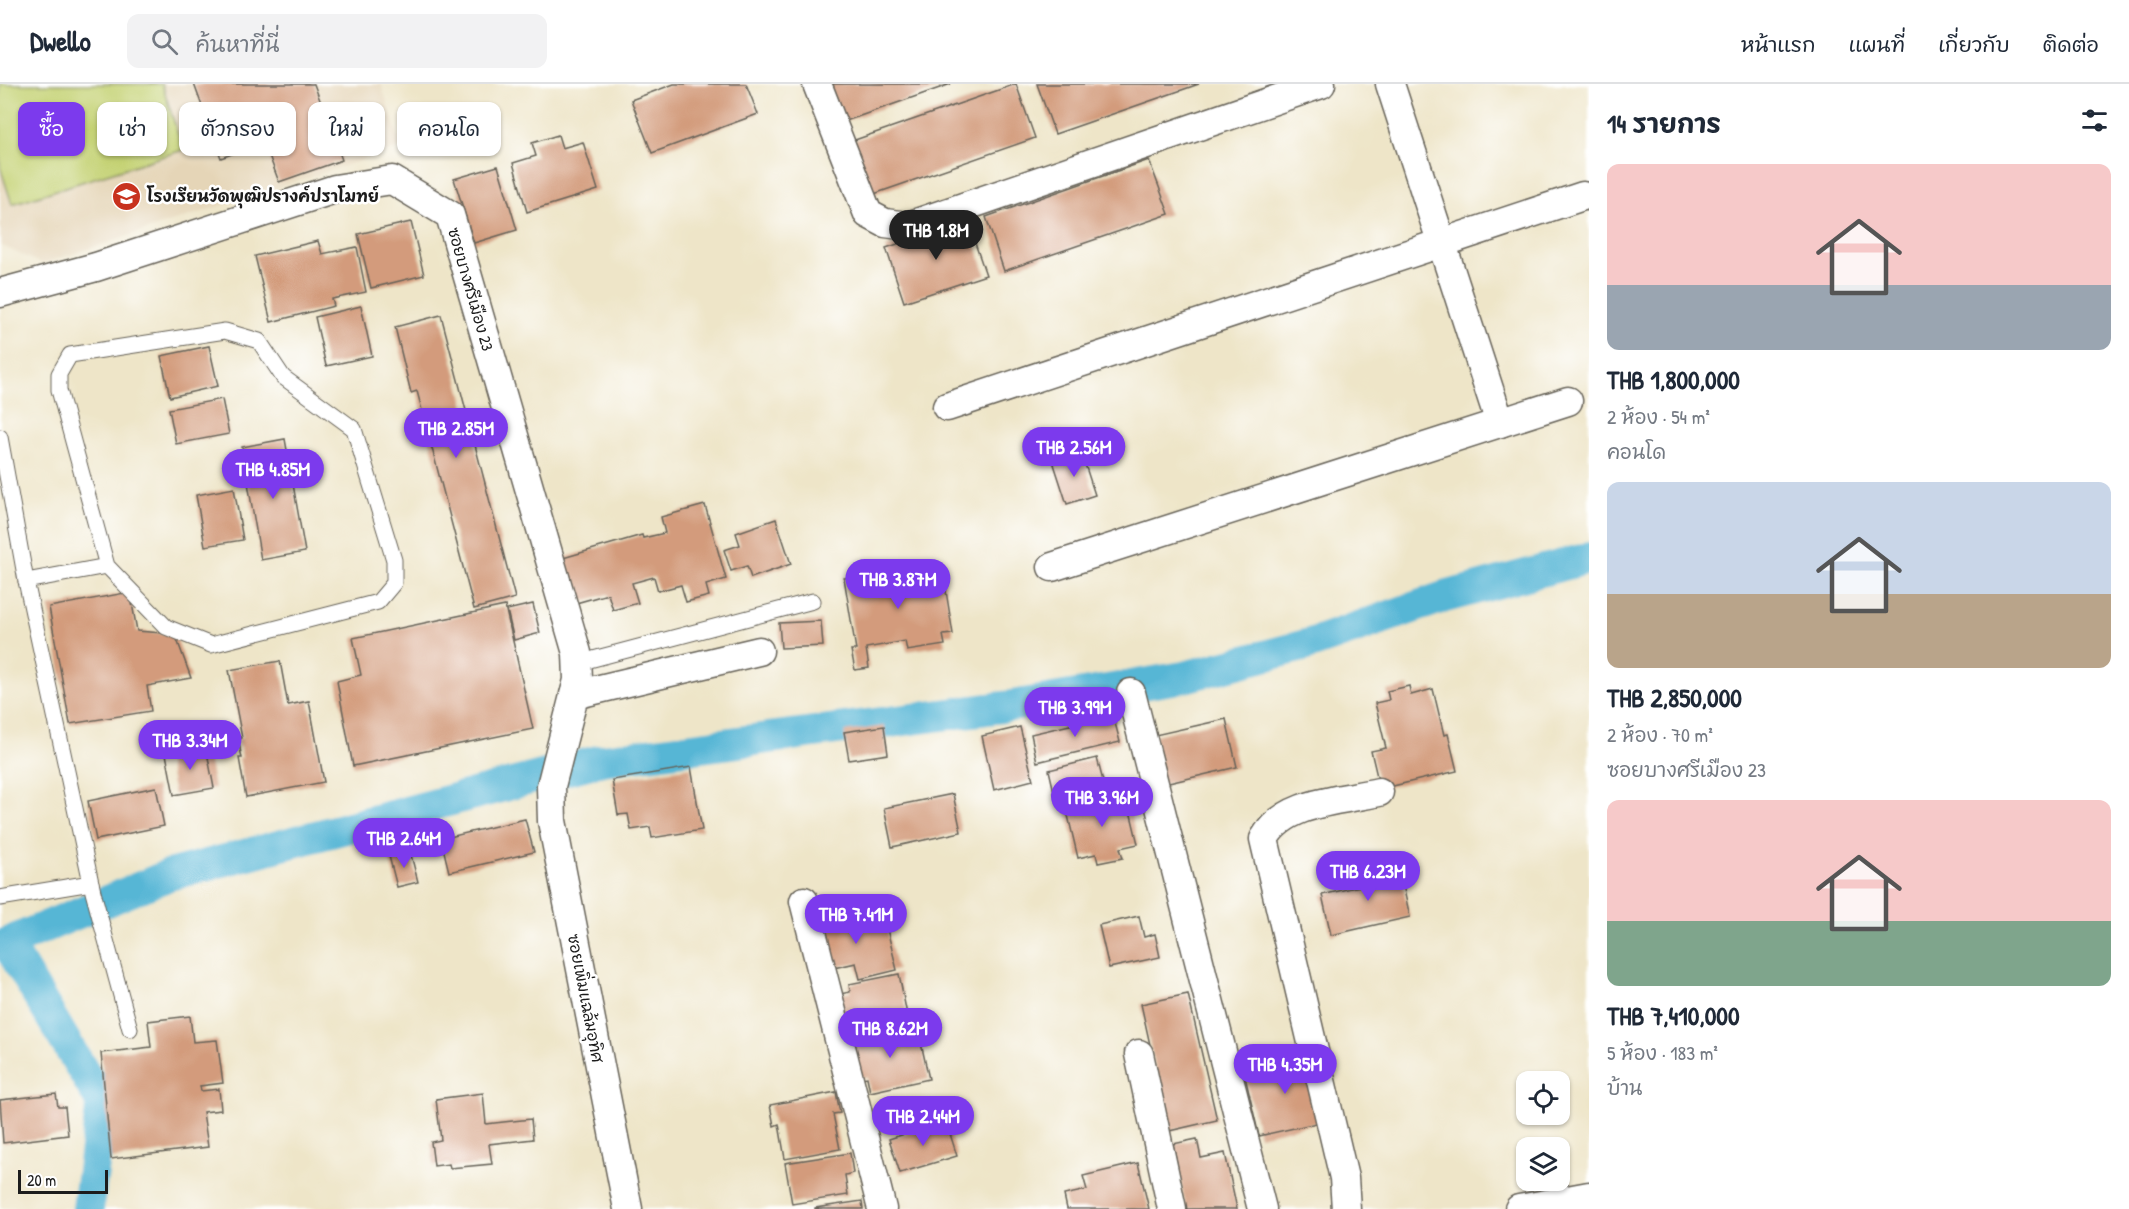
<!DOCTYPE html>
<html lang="th">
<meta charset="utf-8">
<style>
body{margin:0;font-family:"Patrick Hand","Playpen Sans Thai",sans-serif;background:#f2f2f3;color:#1f2937;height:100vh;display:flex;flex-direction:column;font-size:22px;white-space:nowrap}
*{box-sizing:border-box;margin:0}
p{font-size:20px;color:#747a83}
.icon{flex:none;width:33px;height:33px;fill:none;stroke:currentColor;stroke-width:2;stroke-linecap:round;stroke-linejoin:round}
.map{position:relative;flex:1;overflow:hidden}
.sheet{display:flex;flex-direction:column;background:#fff;width:540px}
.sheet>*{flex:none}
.hud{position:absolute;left:18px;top:18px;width:570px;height:54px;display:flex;gap:12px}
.buttons{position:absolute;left:1516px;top:987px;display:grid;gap:12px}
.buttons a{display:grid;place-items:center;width:54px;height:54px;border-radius:12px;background:#fff;box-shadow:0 2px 4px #0004;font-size:30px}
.scale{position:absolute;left:18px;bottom:15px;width:90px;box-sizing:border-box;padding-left:6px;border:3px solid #1c1c1c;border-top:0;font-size:16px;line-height:21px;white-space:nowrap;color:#1c1c1c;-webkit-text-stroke:4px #fff;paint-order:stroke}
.price{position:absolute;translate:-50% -51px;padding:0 14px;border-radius:21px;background:#7c3aed;color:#fff;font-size:20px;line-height:39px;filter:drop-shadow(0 2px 3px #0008)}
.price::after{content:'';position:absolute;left:50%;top:36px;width:18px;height:14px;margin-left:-9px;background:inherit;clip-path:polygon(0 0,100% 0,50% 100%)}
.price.current{background:#222;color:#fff}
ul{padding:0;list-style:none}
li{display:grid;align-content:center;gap:12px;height:318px;padding:0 18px}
li span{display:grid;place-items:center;height:186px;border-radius:12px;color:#555}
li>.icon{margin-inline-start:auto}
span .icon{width:108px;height:108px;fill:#fffc;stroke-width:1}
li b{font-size:26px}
h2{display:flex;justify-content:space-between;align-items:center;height:72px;padding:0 18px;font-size:26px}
.pill{padding:0 21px;border-radius:12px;background:#fff;box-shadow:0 2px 4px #0004;font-size:21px;line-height:54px}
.pill.current{background:#7c3aed;color:#fff}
header{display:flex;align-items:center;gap:36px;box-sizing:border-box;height:84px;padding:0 30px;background:#fff;border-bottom:2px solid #e0e1e3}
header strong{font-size:28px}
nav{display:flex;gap:33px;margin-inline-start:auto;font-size:21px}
.search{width:420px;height:54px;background:#f2f2f3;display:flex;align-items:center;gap:15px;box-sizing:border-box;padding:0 21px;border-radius:12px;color:#747a83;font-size:22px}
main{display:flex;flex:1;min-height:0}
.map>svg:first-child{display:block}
.built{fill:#e5d5b7}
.green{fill:#c4d273;stroke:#707748;stroke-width:1.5}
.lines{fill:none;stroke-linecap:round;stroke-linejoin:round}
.canal{stroke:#56b6d5;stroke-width:32}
.building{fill:#d39b7c}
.lane-casing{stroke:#666258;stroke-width:17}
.street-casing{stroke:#666258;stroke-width:31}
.lane{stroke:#fff;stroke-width:15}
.street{stroke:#fff;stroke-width:28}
.labels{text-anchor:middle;stroke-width:5;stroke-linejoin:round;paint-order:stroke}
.poi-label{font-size:16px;font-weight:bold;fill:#1c1c1c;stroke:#fff;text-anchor:start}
.street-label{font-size:16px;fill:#1c1c1c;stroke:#fff}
</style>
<header>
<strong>Dwello</strong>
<div class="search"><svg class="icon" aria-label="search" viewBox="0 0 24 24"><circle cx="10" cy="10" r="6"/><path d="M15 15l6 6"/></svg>ค้นหาที่นี่</div>
<nav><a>หน้าแรก</a><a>แผนที่</a><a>เกี่ยวกับ</a><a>ติดต่อ</a></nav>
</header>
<main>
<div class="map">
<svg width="1589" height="1125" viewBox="0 0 1589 1125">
<rect width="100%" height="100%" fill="#fff"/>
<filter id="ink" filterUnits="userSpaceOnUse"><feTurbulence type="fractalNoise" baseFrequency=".0167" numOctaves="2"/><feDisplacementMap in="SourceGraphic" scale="12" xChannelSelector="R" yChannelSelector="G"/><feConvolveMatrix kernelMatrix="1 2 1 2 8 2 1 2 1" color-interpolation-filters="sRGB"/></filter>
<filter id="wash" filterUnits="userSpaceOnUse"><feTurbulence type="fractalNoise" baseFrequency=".008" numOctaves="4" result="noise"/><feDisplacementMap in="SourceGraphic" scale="24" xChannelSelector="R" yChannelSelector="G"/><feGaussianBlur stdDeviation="1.35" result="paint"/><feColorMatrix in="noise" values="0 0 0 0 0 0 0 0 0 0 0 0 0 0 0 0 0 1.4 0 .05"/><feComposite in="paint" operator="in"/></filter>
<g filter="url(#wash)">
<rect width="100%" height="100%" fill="#eee5c8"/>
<!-- built -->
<path class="built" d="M0,0H381L402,63L42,180L0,161Z"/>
<!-- green -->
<path class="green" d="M0,0H162L183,66L12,120L0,83Z"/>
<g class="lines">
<!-- canal -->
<path class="canal" d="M88,1125L102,1019L7,859L169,791L602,676L1018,621L1184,593L1310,560L1441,514L1589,474"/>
</g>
<g id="blocks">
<!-- building -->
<g class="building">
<path d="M194,0H314L342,76L279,98L264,58L221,74Z"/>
<path d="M674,0H746L758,30L652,69L631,16Z"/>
<path d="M827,0H951L840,39Z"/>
<path d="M1016,0L1035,54L871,111L852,57Z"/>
<path d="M1037,0H1199L1055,50Z"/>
<path d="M558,51L562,64L583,58L598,106L527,128L513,79L536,72L532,59Z"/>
<path d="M1149,76L1169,130L1004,187L986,133Z"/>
<path d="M498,82L517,146L474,159L454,95Z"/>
<path d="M967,136L986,191L904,218L886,164Z"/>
<path d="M411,138L424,191L371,204L358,150Z"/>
<path d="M318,157L322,170L357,163L366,208L332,215L334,222L271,238L255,172Z"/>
<path d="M361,222L372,272L326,282L315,233Z"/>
<path d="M441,231L515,514L474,525L417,307L411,309L395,243Z"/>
<path d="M209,262L218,302L170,313L161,272Z"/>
<path d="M222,315L229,350L176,360L169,325Z"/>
<path d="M285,355L305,468L261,476L242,363Z"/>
<path d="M1081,368L1095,411L1067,420L1053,377Z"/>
<path d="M234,404L243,456L205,462L196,411Z"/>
<path d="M705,421L726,495L706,501L709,512L686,518L681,501L658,507L654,493L632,499L638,519L613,526L608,510L576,519L563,474L642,451L643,454L665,449L661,433Z"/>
<path d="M776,435L791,480L751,494L747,482L731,487L724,466L740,461L736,449Z"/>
<path d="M935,479L937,495H944L953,550L943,551L945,561L907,567L905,557L866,564L869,584L855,586L851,566H856L844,494Z"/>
<path d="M130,508L137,547L175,550L191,594L147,602L151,627L70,640L49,523Z"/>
<path d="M533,520L540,549L514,556L507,526Z"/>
<path d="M505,522L533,645L353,682L337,597L361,591L353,554Z"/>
<path d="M821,537L823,562L781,564L779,539Z"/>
<path d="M280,577L288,621L309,617L324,698L246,713L239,674H242L238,655L242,654L229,586Z"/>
<path d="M1409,602L1411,611L1433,605L1444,651L1448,650L1457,687L1380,705L1371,667L1386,664L1375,619L1389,616L1387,607Z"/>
<path d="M1113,631L1120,658L1037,678L1031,650Z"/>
<path d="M1226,635L1237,683L1156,702L1155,651Z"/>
<path d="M884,642L888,670L849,676L844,648Z"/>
<path d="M1020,643L1033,696L994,706L982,652Z"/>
<path d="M206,663L214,704L174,711L166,670Z"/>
<path d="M1097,674L1104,701L1055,712L1049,686Z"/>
<path d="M691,683L702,746L652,754L650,743L631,746L628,730L618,731L612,696Z"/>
<path d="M156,703L164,742L96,756L88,717Z"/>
<path d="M953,710L961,748L892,763L884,724Z"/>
<path d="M1126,710L1138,760L1120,764L1123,774L1098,779L1096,770L1078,774L1066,723Z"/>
<path d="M525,735L534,768L449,788L441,755Z"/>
<path d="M410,767L418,798L397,803L389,772Z"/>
<path d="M1397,774L1410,833L1331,851L1322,811L1381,797L1377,779Z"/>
<path d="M853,825L859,847L886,841L897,886L860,895L856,879L829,885L815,835Z"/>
<path d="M1139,832L1144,853L1155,850L1160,873L1109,884L1099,841Z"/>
<path d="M899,890L908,936L842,949L835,911L850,908L849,900Z"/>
<path d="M1188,910L1217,1036L1169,1047L1141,920Z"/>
<path d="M190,932L193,958L217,956L223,999L200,1002L201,1007L219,1005L221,1026L203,1028L208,1063L111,1075L101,969L151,963L148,937Z"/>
<path d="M917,941L929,995L870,1008L867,993L856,995L853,955Z"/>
<path d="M1303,967L1330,1036L1259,1052L1245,992L1264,987L1262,976Z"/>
<path d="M836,1008L840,1029L833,1030L840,1065L785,1075L779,1040L774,1042L770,1021Z"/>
<path d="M483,1009L486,1040L531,1035L533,1055L489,1060L492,1080L450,1084L449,1080L434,1082L431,1058L441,1056L436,1015Z"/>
<path d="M56,1010L58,1023H65L68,1051L3,1059L0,1016Z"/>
<path d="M946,1037L957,1072L900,1089L889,1055Z"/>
<path d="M1197,1055L1201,1074L1225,1069L1237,1125H1186L1173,1060Z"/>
<path d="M850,1069L853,1089L845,1091L848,1111L792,1120L785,1079Z"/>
<path d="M1138,1079L1149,1125H1067L1064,1111L1087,1106L1083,1092Z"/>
<path d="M862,1117L863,1125H815V1124Z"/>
</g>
</g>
</g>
<g filter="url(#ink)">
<use href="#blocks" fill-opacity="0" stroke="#666258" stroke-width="1.5"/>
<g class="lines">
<defs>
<g id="lane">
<path d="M0,353L26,497L93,808L130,945"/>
<path d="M26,497L107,482L166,543L211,561L378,518L394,499V476L354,345L283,293L259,257L225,247L70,271L59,290V306L107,482"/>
<path d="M578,579L813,517"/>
<path d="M0,814L91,799"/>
</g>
<g id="street">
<path d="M817,0L868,130L885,139L908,142L1321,0"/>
<path d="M1390,0L1500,339"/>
<path d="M0,209L96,183L335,105L392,96L450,131L577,569L578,596L551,702L552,737L628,1125"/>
<path d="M947,323L1583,112"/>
<path d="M1052,483L1568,317"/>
<path d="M1131,609L1262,1125"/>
<path d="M574,611L759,567"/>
<path d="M804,817L882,1125"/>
<path d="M1139,970L1172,1125"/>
<path d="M1346,1125L1344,1094L1264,755C1285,717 1340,717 1379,708"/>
<path d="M1519,1125L1589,1112"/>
</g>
</defs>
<!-- lane casing -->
<use href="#lane" class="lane-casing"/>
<!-- street casing -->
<use href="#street" class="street-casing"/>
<!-- lane -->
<use href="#lane" class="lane"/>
<!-- street -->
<use href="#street" class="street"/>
</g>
</g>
<!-- icons -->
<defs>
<symbol id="school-disc" viewBox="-11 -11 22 22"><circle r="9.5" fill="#c8321e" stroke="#fff"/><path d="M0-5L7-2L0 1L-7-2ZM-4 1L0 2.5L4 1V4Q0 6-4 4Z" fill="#fff"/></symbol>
</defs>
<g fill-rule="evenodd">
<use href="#school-disc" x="110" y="96" width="33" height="33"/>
</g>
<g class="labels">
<!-- poi labels -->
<g class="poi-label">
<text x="147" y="118">โรงเรียนวัดพุฒิปรางค์ปราโมทย์</text>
</g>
<!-- street labels -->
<g class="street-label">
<text transform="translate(471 205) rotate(74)" y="6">ซอยบางศรีเมือง 23</text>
<text transform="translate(586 914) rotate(79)" y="6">ซอยเพิ่มแฉล้มอุทิศ</text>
</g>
</g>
</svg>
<div class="buttons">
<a><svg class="icon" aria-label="locate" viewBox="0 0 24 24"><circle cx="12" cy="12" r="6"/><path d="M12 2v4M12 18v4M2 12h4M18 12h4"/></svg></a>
<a><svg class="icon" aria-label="layers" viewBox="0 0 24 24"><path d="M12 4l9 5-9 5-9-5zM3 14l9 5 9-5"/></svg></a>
</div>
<div class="scale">20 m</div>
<b class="price current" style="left:936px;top:177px">THB 1.8M</b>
<b class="price" style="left:456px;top:375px">THB 2.85M</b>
<b class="price" style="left:1074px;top:394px">THB 2.56M</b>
<b class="price" style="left:273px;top:416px">THB 4.85M</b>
<b class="price" style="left:898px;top:526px">THB 3.87M</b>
<b class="price" style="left:1075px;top:654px">THB 3.99M</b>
<b class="price" style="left:190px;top:687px">THB 3.34M</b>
<b class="price" style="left:1102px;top:744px">THB 3.96M</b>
<b class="price" style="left:404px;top:785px">THB 2.64M</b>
<b class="price" style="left:1368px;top:818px">THB 6.23M</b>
<b class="price" style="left:856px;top:861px">THB 7.41M</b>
<b class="price" style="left:890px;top:975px">THB 8.62M</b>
<b class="price" style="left:1285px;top:1011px">THB 4.35M</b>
<b class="price" style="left:923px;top:1063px">THB 2.44M</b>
<div class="hud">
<a class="pill current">ซื้อ</a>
<a class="pill">เช่า</a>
<a class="pill">ตัวกรอง</a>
<a class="pill">ใหม่</a>
<a class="pill">คอนโด</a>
</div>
</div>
<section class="sheet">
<h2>14 รายการ<svg class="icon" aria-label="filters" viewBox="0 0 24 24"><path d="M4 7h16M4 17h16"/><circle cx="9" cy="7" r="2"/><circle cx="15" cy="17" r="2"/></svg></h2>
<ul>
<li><span style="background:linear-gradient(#f6c9c9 65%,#9aa5b1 0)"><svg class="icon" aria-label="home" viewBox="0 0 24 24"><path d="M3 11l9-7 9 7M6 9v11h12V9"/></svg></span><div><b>THB 1,800,000</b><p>2 ห้อง · 54 m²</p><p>คอนโด</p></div></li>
<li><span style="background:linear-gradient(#c9d6e8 60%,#b9a48a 0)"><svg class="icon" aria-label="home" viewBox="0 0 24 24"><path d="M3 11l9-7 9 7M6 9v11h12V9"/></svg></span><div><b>THB 2,850,000</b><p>2 ห้อง · 70 m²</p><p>ซอยบางศรีเมือง 23</p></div></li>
<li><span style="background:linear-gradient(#f6c9c9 65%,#7fa58c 0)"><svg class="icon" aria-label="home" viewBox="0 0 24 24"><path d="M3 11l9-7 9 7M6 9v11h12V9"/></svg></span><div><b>THB 7,410,000</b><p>5 ห้อง · 183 m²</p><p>บ้าน</p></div></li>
</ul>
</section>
</main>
